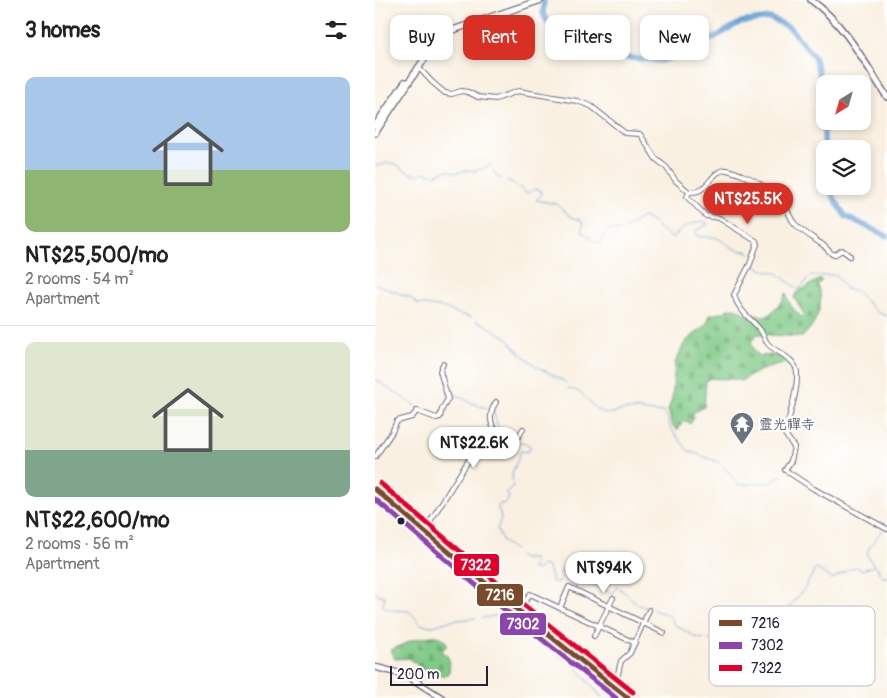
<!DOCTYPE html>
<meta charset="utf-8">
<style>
body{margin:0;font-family:Pangolin,"LXGW WenKai TC",sans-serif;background:#f2f2f2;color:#222;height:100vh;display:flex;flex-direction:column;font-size:19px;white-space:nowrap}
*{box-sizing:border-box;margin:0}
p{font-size:16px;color:#767676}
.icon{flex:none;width:28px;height:28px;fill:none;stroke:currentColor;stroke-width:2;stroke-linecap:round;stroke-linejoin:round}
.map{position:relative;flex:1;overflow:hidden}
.details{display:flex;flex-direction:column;background:#fff;width:375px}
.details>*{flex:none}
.banner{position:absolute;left:15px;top:15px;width:421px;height:45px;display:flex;gap:10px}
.needle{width:32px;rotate:217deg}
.buttons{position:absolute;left:441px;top:75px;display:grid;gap:10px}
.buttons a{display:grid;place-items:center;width:55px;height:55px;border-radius:10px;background:#fff;box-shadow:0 2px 8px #0003;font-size:25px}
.scale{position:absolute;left:15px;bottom:12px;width:98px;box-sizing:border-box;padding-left:5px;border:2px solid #22223b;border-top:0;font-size:14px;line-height:18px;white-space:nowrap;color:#22223b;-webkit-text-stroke:4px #fff;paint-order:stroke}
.price{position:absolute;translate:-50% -42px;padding:0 11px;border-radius:18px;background:#fff;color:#222;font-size:16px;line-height:32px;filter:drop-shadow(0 1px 2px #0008)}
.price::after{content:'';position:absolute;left:50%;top:30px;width:15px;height:11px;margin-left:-8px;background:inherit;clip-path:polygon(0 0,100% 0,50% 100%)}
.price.active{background:#d93025;color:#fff}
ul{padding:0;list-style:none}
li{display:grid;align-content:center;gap:10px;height:265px;padding:0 25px}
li+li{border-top:1px solid #e0e0e0}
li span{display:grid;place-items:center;height:155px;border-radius:10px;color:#555}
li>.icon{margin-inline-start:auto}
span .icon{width:90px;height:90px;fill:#fffc;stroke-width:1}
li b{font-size:21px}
h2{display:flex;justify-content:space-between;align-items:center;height:60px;padding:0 25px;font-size:21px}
.tag{padding:0 18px;border-radius:10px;background:#fff;box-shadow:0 2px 8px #0003;font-size:18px;line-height:45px}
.tag.active{background:#d93025;color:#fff}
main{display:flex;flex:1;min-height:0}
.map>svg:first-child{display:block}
.cemetery{fill:url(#cemetery-stones);stroke:#527661}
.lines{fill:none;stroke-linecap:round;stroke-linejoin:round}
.stream{stroke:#68a2d7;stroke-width:1}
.river{stroke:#68a2d7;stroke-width:5.5}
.street-casing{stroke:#6d6a75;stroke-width:6}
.secondary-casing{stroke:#6d6a75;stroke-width:8}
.primary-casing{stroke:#6d6a75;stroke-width:8}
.street{stroke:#fff;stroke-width:4}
.secondary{stroke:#fff;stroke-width:5}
.primary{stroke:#fff;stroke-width:5.5}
.bus-1-casing{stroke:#fff;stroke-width:9}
.bus-2-casing{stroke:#fff;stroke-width:9}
.bus-3-casing{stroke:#fff;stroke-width:9}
.bus-1{stroke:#7a4b2a;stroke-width:5}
.bus-2{stroke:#8e44ad;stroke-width:5}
.bus-3{stroke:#e4002b;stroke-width:5}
.bus-dot{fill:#22223b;stroke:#fff;stroke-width:2}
.labels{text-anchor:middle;stroke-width:4.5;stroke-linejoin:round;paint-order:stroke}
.worship-label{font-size:14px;fill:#5b616d;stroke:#fff;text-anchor:start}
.key{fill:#fff;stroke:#bdbdc4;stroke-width:1}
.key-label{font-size:14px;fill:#22223b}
.line-badge{stroke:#fff;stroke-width:2}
.badge-label{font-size:14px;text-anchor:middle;font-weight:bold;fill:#fff}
</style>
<main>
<section class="details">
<h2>3 homes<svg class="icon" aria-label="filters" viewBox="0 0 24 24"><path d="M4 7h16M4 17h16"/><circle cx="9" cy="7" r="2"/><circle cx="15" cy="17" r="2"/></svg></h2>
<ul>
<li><span style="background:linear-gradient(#a9c7e8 60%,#8fb573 0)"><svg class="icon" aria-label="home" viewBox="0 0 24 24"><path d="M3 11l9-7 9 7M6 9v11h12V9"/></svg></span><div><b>NT$25,500/mo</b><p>2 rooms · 54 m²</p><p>Apartment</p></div></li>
<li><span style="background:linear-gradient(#dfe7d0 70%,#7fa58c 0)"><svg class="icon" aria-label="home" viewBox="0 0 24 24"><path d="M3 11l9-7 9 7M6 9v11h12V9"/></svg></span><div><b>NT$22,600/mo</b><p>2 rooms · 56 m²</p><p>Apartment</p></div></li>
</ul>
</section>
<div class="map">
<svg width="512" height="698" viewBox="0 0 512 698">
<defs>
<pattern id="cemetery-stones" width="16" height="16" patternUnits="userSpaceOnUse" patternTransform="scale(1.25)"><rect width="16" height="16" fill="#81ca87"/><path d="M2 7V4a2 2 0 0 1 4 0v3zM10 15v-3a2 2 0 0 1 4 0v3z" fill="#6fad75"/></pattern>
</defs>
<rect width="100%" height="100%" fill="#fff"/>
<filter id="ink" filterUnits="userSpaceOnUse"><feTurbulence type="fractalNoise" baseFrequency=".02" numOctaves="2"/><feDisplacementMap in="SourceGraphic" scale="10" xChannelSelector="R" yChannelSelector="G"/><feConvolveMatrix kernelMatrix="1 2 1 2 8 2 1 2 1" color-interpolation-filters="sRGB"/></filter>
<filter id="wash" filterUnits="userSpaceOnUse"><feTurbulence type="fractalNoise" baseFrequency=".0096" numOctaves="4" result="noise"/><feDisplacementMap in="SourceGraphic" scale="20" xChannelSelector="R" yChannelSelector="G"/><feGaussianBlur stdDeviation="1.12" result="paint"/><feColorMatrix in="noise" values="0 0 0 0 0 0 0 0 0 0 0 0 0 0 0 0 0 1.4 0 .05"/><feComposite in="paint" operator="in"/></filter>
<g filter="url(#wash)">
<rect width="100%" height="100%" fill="#f9f0e1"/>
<!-- cemetery -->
<g class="cemetery">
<path d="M445,279L447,281L442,285C451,302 441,325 427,337L382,334L376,343L380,352L385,356L398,355L415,360C409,365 405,363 400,365C388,369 376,374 366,381C356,377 346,380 335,378L331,381L329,407L318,413V419L315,424L312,421L309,422L302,430L297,425L293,410L297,399L300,363L310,342L331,325L335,315L350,312L352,309L360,308L373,315L393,316L408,300L411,293C414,304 418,310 427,317L429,314L419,298L421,293Z"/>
<path d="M56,636C64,636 69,636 72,645L66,652C76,655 75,664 74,673L68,676L49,671L34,658L20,659L16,650L37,640Z"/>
</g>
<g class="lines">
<!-- stream -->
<g class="stream">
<path d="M0,165L3,166C26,157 23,173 44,175L48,172L58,174"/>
<path d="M118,170L122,177L126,178"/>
<path d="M60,175L73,170L80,173L93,170L101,171L117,165"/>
<path d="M132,180C140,183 144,189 152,193L160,189L166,191L167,194L161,200L182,204L196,217L205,220L208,224L207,231L221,242L226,243L231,232L235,229C249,234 256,223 268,217C276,220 288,232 297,238C307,230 309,225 321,223C327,222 328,220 333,224L321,231L322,236C328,238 337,236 342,238C354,243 357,252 372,251L375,254"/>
<path d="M378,261L385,269L402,273L424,290L435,276L461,275L471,289L480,290L502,312L512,316"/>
<path d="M0,284L36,298L42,304L70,308L84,314L96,317"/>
<path d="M101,320L130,336L145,353L161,366L189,381L191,383"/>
<path d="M0,379L45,409"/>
<path d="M193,388L195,389C213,391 215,410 229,413C236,415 242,411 249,410C261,408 275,413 288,412L292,417L295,427L313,451L344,462L354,472L363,485L397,482L407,475"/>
<path d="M73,393L76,392L99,404L114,409"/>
<path d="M118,411L125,433L135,440"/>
<path d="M140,550L129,543L122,530L126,518L123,507L125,504L131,503L134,497L131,492L138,486L137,474L146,451L152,452L156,447L151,443L141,441"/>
<path d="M143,556L147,559H158L159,561L157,569L162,570L168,565L173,567L177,582H184L186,579L185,571H189L197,583L217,584L236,593L239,592L242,586L264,605L273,608"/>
<path d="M499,566L492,555L494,548L507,530"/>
<path d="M0,593L10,597L8,603L9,607L16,610L34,611L47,625L58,626L75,621L100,618"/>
<path d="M278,610C288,614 295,612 299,624L320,637L348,643L362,638L373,637L380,632L395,629L407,621L415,606L429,589L441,568L457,579L477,568L482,567L487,570L499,566L503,568L504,573L508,577H512"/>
<path d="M107,618L121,616L151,628L167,641"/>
<path d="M171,644L187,658L195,660L227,698"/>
</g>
<!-- river -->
<g class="river">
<path d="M169,0L168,14L179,34L246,57L287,61L315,52L366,22L395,18L414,27L439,57L448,85L450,182"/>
<path d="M452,186L470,216L512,236"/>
</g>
</g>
</g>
<g filter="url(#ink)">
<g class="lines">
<defs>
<g id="street">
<path d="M43,67L57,82L70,93L77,94L86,91L93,92L103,97L121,99L143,91L202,101L216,106L250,133L265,134L281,159L291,167L301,181L314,192L312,197L331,216L344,218L381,241L382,244L375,264L359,295C364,312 376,318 386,331C389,336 390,341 393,344C403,354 421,358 422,373C423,392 414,415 410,434L419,447L416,461L410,470L439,489L512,529"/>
<path d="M314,192C317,192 322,192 325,190C335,185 339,169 352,170C357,171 362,173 367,175C387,182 399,194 412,210C415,215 416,220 420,224C428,232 438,238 448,245C452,248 454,253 459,255L467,250L475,256"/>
<path d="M119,429C114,419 115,412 121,402"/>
<path d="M0,457L17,432L22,421L37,417L42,411L61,418L65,417L67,409L73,399L65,371L68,364"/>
<path d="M49,531L98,453L107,445L119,429L124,437L134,443L144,436L148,429"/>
<path d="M135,604L139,600L149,604L155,594L260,643"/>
<path d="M185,608L194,587L289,633"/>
<path d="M219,636L238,598"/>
<path d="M238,686L241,682L246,661L255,653L274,610"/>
</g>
<g id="secondary">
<path d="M436,0C470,24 490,63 512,97"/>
<path d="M0,667L31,675L67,698"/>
</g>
<g id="primary">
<path d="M0,126L30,82"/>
<path d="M0,133L60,43L72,32L166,0"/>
<path d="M0,489L135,604L253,698"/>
</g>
</defs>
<!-- street casing -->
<use href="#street" class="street-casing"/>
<!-- secondary casing -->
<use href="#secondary" class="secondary-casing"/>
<!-- primary casing -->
<use href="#primary" class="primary-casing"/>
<!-- street -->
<use href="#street" class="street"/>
<!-- secondary -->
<use href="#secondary" class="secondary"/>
<!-- primary -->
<use href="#primary" class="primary"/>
<defs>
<path id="bus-1" d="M0,489L135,604L253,698"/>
<path id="bus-2" d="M0,499L130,610L241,698"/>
<path id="bus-3" d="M5,483L140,598L258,692"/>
</defs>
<!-- bus-1 casing -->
<use href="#bus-1" class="bus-1-casing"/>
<!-- bus-2 casing -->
<use href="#bus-2" class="bus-2-casing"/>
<!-- bus-3 casing -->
<use href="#bus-3" class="bus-3-casing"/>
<!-- bus-1 -->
<use href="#bus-1" class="bus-1"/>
<!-- bus-2 -->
<use href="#bus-2" class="bus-2"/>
<!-- bus-3 -->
<use href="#bus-3" class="bus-3"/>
</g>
</g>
<!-- icons -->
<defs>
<symbol id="temple-pin" viewBox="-11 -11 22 30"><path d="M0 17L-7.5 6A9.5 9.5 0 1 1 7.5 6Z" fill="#6b7280" stroke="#fff"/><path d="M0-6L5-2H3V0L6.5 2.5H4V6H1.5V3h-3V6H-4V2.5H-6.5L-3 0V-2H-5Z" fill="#fff"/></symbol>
</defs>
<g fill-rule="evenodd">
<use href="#temple-pin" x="353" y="410" width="28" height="38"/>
</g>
<!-- markers -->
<circle class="bus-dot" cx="26" cy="521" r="4.5"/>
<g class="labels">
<!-- worship labels -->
<g class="worship-label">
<text x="384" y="429">靈光禪寺</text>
</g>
</g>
<!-- legend -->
<rect x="334" y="606" width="166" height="80" rx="8" class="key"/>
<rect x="344" y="620" width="23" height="6" fill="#7a4b2a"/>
<rect x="344" y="642" width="23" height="7" fill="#8e44ad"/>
<rect x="344" y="665" width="23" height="6" fill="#e4002b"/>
<g class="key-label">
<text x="376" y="628">7216</text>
<text x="376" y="650">7302</text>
<text x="376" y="673">7322</text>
</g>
<g class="line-badge">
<rect x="78" y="553" width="47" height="24" rx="5" fill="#e4002b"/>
<rect x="101" y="583" width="48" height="24" rx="5" fill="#7a4b2a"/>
<rect x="124" y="612" width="48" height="24" rx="5" fill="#8e44ad"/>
</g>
<g class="badge-label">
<text x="101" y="570">7322</text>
<text x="125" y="600">7216</text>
<text x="148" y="629">7302</text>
</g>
</svg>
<div class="buttons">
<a><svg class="needle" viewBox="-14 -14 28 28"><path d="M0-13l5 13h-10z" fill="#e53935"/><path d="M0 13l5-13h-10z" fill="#767676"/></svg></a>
<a><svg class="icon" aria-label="layers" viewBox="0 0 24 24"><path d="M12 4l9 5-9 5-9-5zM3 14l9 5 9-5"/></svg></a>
</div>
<div class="scale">200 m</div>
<b class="price active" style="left:373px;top:225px">NT$25.5K</b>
<b class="price" style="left:99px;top:469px">NT$22.6K</b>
<b class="price" style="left:229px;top:594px">NT$94K</b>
<div class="banner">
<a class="tag">Buy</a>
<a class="tag active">Rent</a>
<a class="tag">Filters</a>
<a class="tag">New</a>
</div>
</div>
</main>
